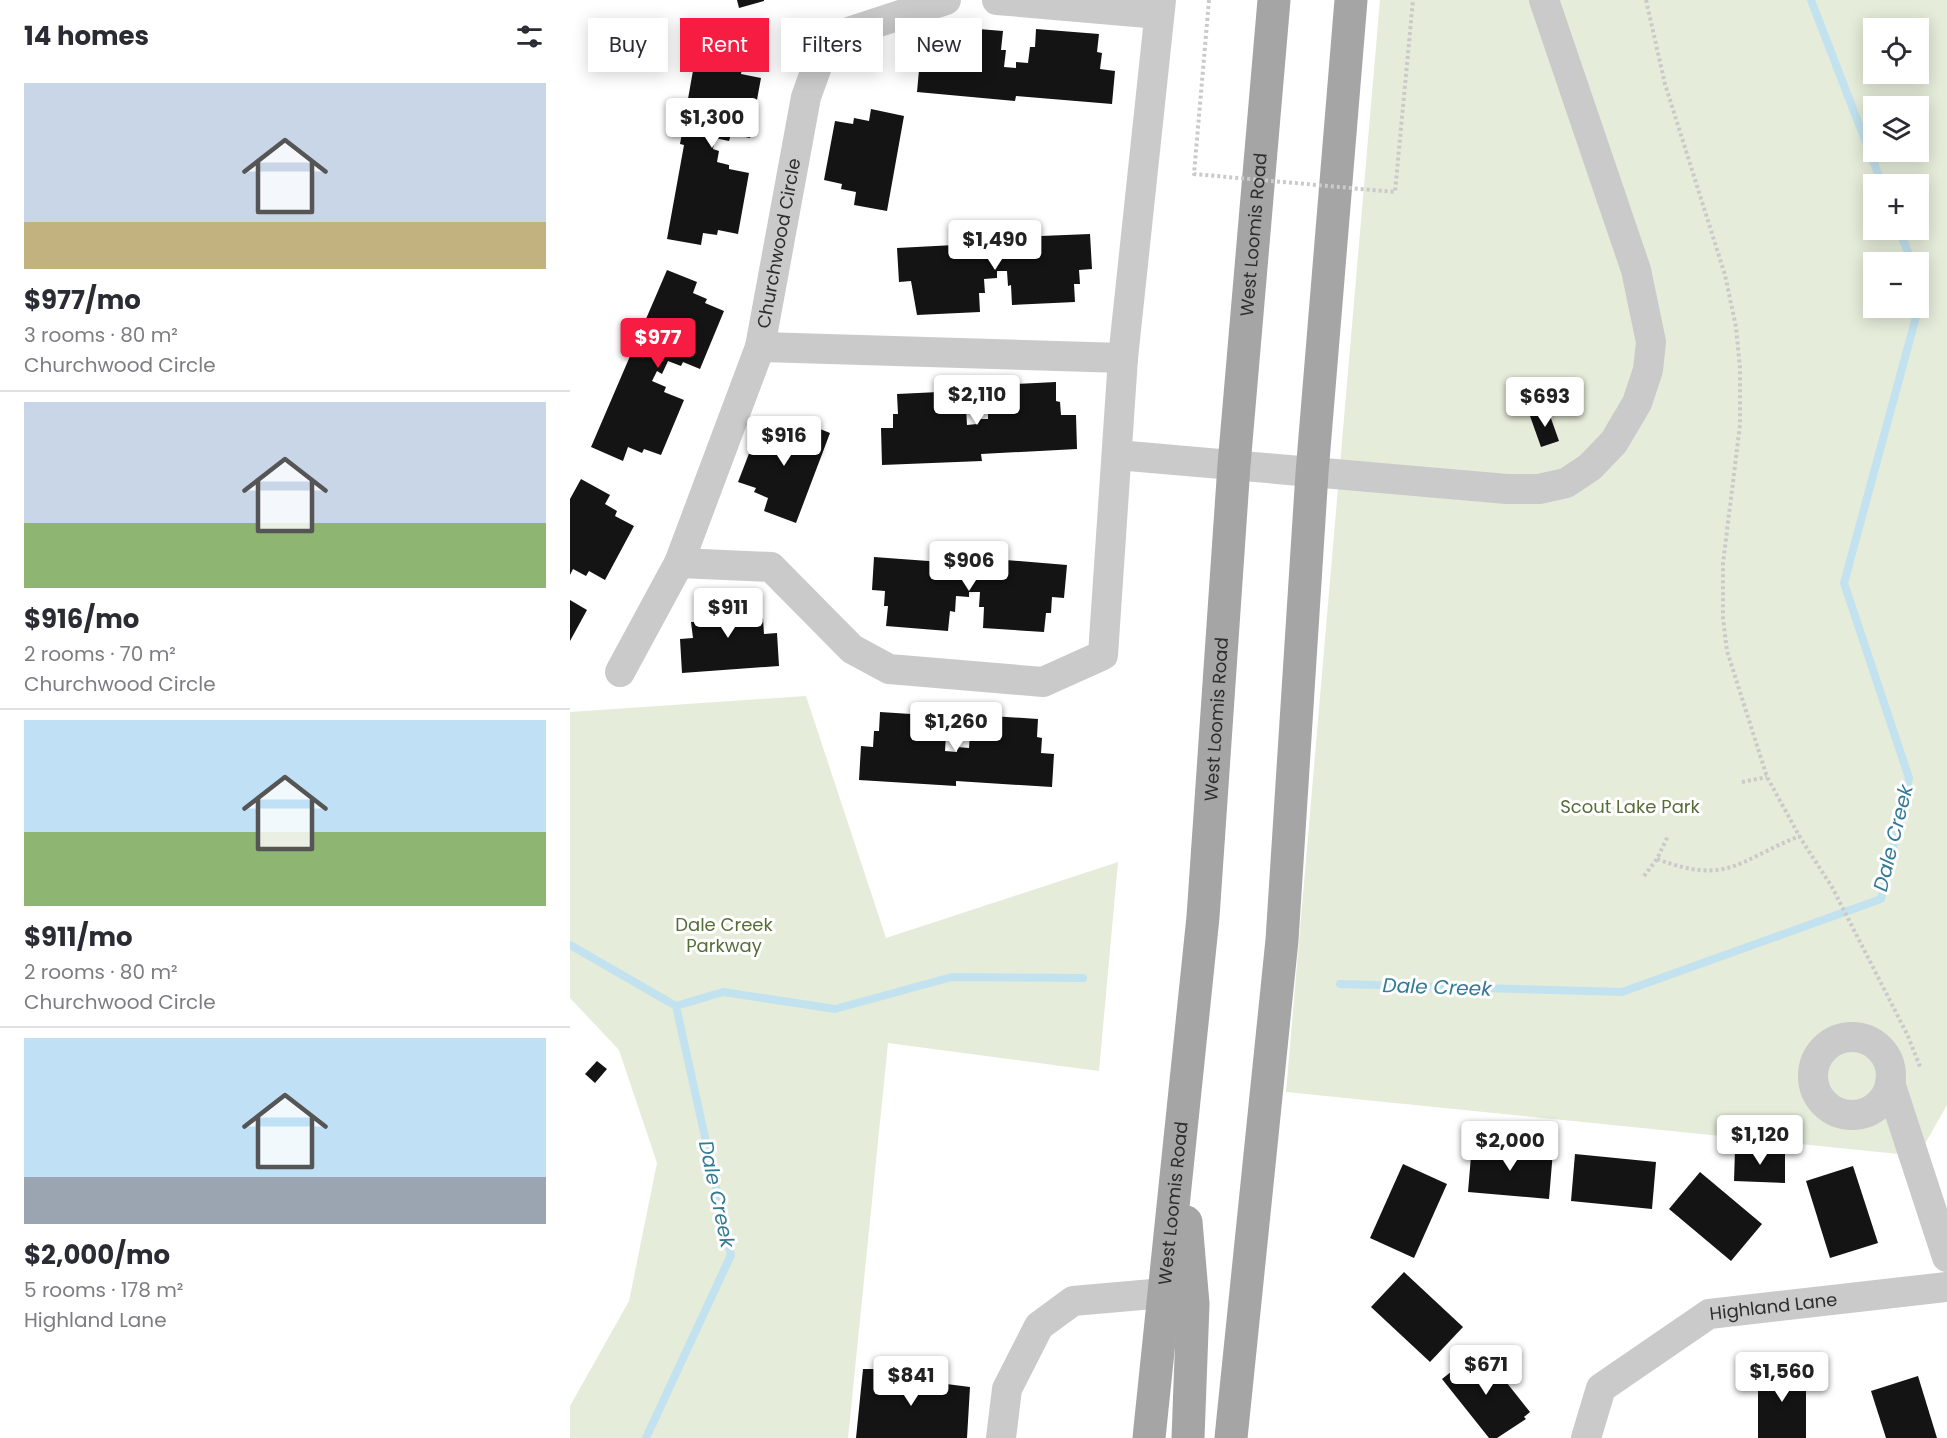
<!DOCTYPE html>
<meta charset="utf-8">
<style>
body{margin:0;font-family:Poppins,sans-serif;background:#f7f7f7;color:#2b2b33;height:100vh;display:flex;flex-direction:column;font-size:22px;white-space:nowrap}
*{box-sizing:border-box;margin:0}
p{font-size:20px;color:#7c7c81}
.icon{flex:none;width:33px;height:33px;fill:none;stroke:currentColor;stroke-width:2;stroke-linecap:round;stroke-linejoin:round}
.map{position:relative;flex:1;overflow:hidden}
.sheet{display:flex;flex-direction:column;background:#fff;width:570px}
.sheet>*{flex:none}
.banner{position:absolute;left:18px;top:18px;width:570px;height:54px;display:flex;gap:12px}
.fabs{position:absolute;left:1293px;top:18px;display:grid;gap:12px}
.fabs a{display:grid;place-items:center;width:66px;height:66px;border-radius:0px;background:#fff;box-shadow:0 3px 15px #0003;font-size:30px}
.price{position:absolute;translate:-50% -51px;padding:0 14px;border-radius:6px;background:#fff;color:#222;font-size:20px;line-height:39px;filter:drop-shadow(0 2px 3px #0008)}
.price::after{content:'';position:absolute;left:50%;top:36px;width:18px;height:14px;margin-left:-9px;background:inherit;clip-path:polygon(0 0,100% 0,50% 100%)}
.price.active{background:#f71d42;color:#fff}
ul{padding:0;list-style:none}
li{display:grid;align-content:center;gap:12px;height:318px;padding:0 24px}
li+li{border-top:2px solid #e1e1e2}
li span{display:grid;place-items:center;height:186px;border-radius:0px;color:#555}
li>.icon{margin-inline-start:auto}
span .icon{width:108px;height:108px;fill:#fffc;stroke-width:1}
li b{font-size:26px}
h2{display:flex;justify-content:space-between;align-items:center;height:72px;padding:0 24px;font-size:26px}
.chip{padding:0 21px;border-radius:0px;background:#fff;box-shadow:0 3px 15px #0003;font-size:21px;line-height:54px}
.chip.active{background:#f71d42;color:#fff}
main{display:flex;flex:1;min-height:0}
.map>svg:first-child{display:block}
.green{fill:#e5ecd9;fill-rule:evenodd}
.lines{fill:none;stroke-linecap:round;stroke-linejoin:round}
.stream{stroke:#c3e2ef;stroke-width:8}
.building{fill:#141414}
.path{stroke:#cacaca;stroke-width:4;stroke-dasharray:3 3;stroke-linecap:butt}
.minor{stroke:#cacaca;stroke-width:30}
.major{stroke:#a5a5a5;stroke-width:33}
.path-bridge{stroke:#cacaca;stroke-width:4;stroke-dasharray:3 3;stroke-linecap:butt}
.labels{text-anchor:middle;stroke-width:6;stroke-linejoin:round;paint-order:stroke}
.street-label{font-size:18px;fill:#2d2d2d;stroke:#fff}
.park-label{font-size:18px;fill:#556d36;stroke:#fff}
.water-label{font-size:20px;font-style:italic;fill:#337a97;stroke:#fff}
</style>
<main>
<section class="sheet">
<h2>14 homes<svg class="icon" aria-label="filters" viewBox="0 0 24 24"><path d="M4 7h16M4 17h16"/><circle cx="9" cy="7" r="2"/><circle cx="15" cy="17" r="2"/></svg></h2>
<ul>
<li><span style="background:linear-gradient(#c9d6e8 75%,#c2b280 0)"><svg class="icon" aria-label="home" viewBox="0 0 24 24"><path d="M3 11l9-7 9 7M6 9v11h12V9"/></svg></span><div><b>$977/mo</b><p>3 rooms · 80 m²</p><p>Churchwood Circle</p></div></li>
<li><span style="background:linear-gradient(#c9d6e8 65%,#8fb573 0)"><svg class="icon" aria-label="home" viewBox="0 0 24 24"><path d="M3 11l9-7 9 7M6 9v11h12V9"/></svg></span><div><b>$916/mo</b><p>2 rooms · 70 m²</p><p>Churchwood Circle</p></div></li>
<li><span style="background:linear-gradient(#bfe0f5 60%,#8fb573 0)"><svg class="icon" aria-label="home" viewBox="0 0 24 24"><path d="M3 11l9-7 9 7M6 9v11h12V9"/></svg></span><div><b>$911/mo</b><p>2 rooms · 80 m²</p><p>Churchwood Circle</p></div></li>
<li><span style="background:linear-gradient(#bfe0f5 75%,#9aa5b1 0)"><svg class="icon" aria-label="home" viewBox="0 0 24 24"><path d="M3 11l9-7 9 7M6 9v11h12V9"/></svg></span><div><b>$2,000/mo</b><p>5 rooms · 178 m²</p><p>Highland Lane</p></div></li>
</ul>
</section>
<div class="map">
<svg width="1377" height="1438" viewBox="0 0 1377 1438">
<rect width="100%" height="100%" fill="#fff"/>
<!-- green -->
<g class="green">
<path d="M810,0H1377V1105L1348,1156L716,1092ZM1304,28H1348V74H1304ZM1304,106H1348V152H1304ZM1304,184H1348V230H1304ZM1304,262H1348V308H1304Z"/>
<path d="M236,696L316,938L548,862L529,1071L318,1043L278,1438H0V1406L59,1301L87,1163L49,1050L0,998V712Z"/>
</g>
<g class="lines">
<!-- stream -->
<g class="stream">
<path d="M1241,0L1312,184"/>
<path d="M1329,230L1342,262"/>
<path d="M0,945L106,1006L161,1255L76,1438"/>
<path d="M770,984L1052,992L1311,899L1339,778L1274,583L1353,291L1348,280"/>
<path d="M106,1006L153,992L265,1009L382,977L513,978"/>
</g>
</g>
<!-- building -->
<g class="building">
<path d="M167,0H194V1L169,8Z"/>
<path d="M371,26L433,31L431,50H436L434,67L446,68V62L458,63L460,47H465L466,29L529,34L527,52L532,53L530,69L545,71L542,104L446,96L445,101L347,92L350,59L362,60L364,44L369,45Z"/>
<path d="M127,48L161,55L159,67L172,69L171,74L191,78L180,138L161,134L159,141L145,138L143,149L149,151L147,162L159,165V169L179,173L168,234L148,230L147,235L133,233L131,245L97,239L114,145L110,144Z"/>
<path d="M301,109L334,116L317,211L284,205L286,192L271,189L272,184L254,180L265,121L283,124L284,118L299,121Z"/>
<path d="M520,234L522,269L509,270L510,284H504L505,302L442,305L441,285L438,286L437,271H427V278L414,279L415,293H409L410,312L347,315L341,281L329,282L327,248L423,243V238Z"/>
<path d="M97,270L127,282L123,293L137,299L135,303L154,311L130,369L113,362L111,366L98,361L92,374L87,371L82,381L96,387L94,392L114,400L91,455L74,449L72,453L58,447L53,461L21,447Z"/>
<path d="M486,382V401L490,402L491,415H506L507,449L411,454L412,461L312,465L311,428H323V414H328L327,394L390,391L391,407H396L397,425L407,424V419H418V403L422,402V385Z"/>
<path d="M978,410L989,441L971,447L960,416Z"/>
<path d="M228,420L260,433L226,523L194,511L198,498L184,492L186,488L168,482L190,425L207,431L209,427L223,432Z"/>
<path d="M11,479L40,495L35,504L47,511L45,516L64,526L35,580L19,571L16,576L3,569L0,575V499Z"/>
<path d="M304,557L399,564V557L497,565L494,598L482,597L481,613H476L474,632L413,628L414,607H409L410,592H399V597L386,596L385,612L380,611L378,631L316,626L318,606H314L315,591L302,590Z"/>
<path d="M0,600L17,610L0,641Z"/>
<path d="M187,600L188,619L193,618L194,634L207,633L209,666L112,673L110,639L123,638L121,622H126L125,604Z"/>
<path d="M310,712L372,716L371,735H376L375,751L387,752V747L399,748L400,733H405L406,715L468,719L467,737L472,738L471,753L484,754L482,787L386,781V786L289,780L291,746L303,747L304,731H309Z"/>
<path d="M27,1061L37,1069L25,1083L15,1074Z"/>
<path d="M902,1144L983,1151L979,1199L898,1192Z"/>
<path d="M1165,1149L1215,1151V1183L1164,1181Z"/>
<path d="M1005,1154L1086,1162L1082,1209L1001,1201Z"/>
<path d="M833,1164L877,1184L844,1258L800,1238Z"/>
<path d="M1283,1166L1308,1243L1260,1258L1236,1181Z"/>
<path d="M1130,1172L1192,1224L1161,1261L1099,1209Z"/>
<path d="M834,1272L893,1327L860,1362L801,1307Z"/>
<path d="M910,1349L960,1412L954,1417L956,1419L927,1438H919L872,1379Z"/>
<rect x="1188" y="1368" width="48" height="70"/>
<path d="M293,1369H342L353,1381L400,1387L397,1438H286Z"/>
<path d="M1348,1376L1367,1438H1316L1301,1391Z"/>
</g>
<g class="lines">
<!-- path -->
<g class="path">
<path d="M1076,0L1095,84L1155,275L1166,327L1170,368V425L1153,563V618L1157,651L1197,777L1231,839L1262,887L1337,1034L1351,1069"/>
<path d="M1172,782L1197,777"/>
<path d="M1087,859C1159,886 1168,860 1230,836"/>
<path d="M1074,876L1087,859L1098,836"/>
</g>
<!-- minor -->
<g class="minor">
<path d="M427,0L589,14"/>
<path d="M190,347L553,358"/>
<path d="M547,455L937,489H969L996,483L1020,467L1044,442L1067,403L1078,370L1081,342L1066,270L974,0"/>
<path d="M109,563L201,567L282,649L319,669L473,682L533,655L553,358L591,0"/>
<path id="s1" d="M50,672L109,563L190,347L236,97L257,39L376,0"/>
<circle cx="1282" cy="1076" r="39"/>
<path d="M1320,1083L1377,1257"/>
<path d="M431,1438L437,1389L469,1326L503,1301L594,1293"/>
<path id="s2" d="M1016,1438L1031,1388L1139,1314L1377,1287"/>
</g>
<!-- major -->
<g class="major">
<path d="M616,1222L623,1304L618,1438"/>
<path id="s3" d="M579,1438L633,917L664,465L704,0"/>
<path d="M661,1438L712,940L742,473L781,0"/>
</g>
<!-- path-bridge -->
<path class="path-bridge" d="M639,0L624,174L825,192L843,0"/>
</g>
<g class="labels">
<!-- street labels -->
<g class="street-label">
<text dy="6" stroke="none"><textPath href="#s3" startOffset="1208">West Loomis Road</textPath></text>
<text dy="6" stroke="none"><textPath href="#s1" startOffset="460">Churchwood Circle</textPath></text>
<text dy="6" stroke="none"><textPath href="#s3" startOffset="722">West Loomis Road</textPath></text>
<text dy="6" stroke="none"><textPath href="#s3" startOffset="236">West Loomis Road</textPath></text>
<text dy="6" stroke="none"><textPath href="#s2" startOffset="248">Highland Lane</textPath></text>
</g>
<!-- park labels -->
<g class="park-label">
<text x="1060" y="813">Scout Lake Park</text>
<text x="154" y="931">Dale Creek<tspan x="154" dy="21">Parkway</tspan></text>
</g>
<!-- water labels -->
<g class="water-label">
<text transform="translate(1323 838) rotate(-76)" y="7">Dale Creek</text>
<text transform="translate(867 987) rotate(2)" y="7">Dale Creek</text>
<text transform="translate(147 1194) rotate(78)" y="7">Dale Creek</text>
</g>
</g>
</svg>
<div class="fabs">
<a><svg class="icon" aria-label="locate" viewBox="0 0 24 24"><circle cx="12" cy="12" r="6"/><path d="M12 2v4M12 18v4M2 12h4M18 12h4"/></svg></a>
<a><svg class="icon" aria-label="layers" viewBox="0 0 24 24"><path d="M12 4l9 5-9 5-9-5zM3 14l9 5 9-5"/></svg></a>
<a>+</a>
<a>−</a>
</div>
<b class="price" style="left:142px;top:149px">$1,300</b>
<b class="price" style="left:425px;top:271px">$1,490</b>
<b class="price active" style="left:88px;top:369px">$977</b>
<b class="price" style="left:407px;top:426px">$2,110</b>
<b class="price" style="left:975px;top:428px">$693</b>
<b class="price" style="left:214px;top:467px">$916</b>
<b class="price" style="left:399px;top:592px">$906</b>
<b class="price" style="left:158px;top:639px">$911</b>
<b class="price" style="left:386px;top:753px">$1,260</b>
<b class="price" style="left:1190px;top:1166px">$1,120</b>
<b class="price" style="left:940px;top:1172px">$2,000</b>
<b class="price" style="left:916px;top:1396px">$671</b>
<b class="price" style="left:1212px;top:1403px">$1,560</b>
<b class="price" style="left:341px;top:1407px">$841</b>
<div class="banner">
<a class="chip">Buy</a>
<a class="chip active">Rent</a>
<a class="chip">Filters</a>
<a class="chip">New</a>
</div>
</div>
</main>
